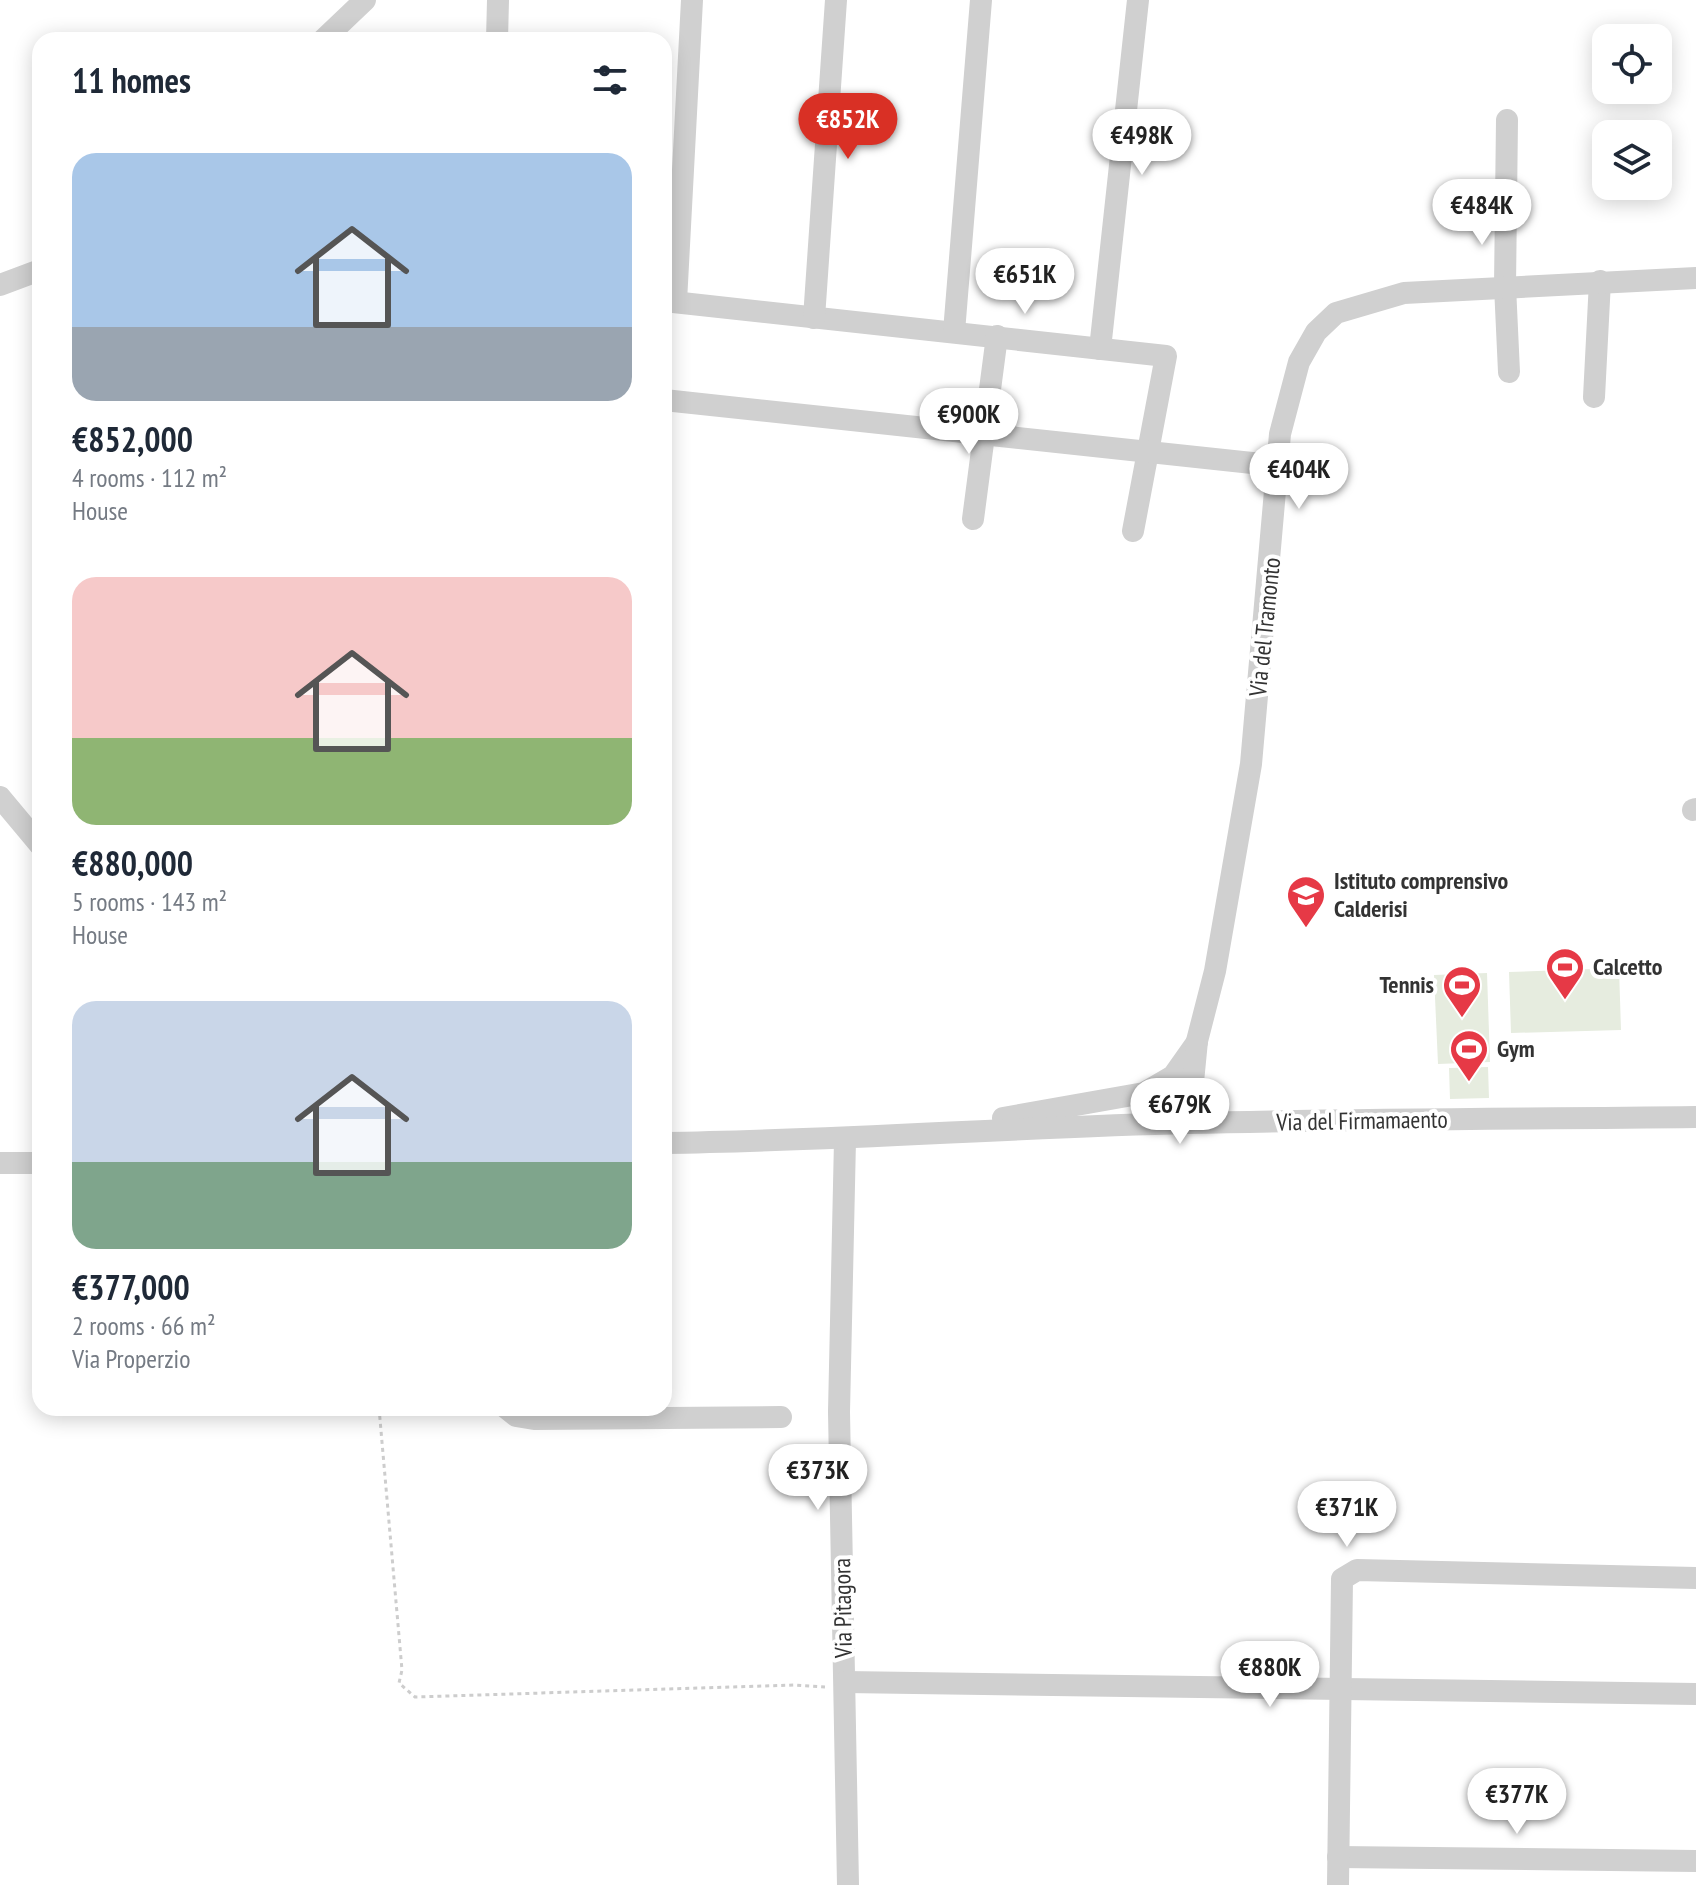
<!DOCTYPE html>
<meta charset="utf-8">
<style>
body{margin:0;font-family:"PT Sans Narrow",sans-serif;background:#f2f2f3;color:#1f2937;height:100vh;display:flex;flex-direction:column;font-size:30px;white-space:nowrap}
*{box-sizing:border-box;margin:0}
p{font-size:26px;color:#747a83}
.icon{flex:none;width:44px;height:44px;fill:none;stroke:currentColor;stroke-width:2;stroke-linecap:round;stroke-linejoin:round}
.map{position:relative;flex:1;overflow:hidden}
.panel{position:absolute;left:32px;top:32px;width:640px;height:1384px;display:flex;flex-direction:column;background:#fff;border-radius:24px;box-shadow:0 4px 20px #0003}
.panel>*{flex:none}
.buttons{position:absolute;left:1592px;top:24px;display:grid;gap:16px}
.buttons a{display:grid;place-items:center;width:80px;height:80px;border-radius:16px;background:#fff;box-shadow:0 4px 20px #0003;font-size:40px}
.price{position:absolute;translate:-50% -68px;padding:0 18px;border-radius:28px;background:#fff;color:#222;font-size:26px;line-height:52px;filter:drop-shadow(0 2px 4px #0008)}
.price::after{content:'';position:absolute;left:50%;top:48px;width:24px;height:18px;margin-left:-12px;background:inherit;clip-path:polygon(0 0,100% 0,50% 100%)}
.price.on{background:#d93025;color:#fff}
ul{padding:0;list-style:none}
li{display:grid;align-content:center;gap:16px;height:424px;padding:0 40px}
li span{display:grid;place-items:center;height:248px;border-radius:24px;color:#555}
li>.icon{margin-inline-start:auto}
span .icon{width:144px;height:144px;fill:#fffc;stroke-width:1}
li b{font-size:34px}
h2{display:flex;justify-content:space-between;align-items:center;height:96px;padding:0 40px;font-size:34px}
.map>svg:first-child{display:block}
.pitch{fill:#e6ecdf}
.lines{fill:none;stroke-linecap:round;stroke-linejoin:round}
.path{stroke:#cdcdcd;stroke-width:3;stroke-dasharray:4 4;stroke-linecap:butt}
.street{stroke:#d0d0d0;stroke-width:22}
.labels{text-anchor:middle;stroke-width:8;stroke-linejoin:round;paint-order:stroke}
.street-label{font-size:24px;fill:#333;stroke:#fff}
.poi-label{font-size:24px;font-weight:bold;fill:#333;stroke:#fff;text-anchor:start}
</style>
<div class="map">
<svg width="1696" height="1885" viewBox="0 0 1696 1885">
<rect width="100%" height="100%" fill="#fff"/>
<!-- pitch -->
<g class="pitch">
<path d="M1619,968L1621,1030L1511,1033L1509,972Z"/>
<path d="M1487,973L1490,1062L1438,1064L1434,975Z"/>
<path d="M1488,1067L1489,1098L1450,1099L1449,1068Z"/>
</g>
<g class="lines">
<!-- path -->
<path class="path" d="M379,1408L402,1670L399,1683L415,1697L794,1685L825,1687"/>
<!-- street -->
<g class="street">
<path d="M323,40L365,0"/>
<path d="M497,40L498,0"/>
<path d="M1507,120L1505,286L1509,372"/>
<path d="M0,285L40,270"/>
<path d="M664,301L1166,356L1133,531"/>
<path d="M676,302L692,0"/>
<path d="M814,318L836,0"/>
<path d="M954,332L981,0"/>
<path d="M1100,349L1138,0"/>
<path d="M1594,397L1600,281"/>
<path d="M664,400L1280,466"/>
<path d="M973,519L997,336"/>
<path d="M0,797L40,845"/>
<path d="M1693,810L1696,809"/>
<path d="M1003,1118L1144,1093L1173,1076L1197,1042"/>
<path d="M1189,1123L1197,1041L1215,971L1251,764L1280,434L1299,362L1316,332L1336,313L1404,293L1696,278"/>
<path d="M845,1140L839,1412L848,1885"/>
<path d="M664,1143C839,1141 1014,1127 1189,1123C1358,1119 1527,1119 1696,1117"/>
<path d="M0,1163H40"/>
<path d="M506,1408L516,1416L534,1419L781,1417"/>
<path d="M845,1682L1696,1694"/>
<path d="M1338,1857L1696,1861"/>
<path d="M1338,1885L1342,1579L1357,1570L1696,1578"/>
</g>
</g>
<!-- icons -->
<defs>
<symbol id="school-pin" viewBox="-11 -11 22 30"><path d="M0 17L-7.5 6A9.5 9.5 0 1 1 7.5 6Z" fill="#e63946" stroke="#fff"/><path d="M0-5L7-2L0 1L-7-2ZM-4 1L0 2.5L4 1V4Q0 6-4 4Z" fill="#fff"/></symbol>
<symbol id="stadium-pin" viewBox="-11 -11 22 30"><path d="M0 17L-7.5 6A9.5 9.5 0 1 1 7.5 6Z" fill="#e63946" stroke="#fff"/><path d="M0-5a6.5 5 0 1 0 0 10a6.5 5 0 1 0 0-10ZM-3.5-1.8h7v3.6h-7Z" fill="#fff"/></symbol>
</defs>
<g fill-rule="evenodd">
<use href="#school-pin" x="1284" y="873" width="44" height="60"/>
<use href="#stadium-pin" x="1543" y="945" width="44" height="60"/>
<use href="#stadium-pin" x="1440" y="963" width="44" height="60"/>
<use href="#stadium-pin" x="1447" y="1027" width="44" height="60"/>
</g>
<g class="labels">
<!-- street labels -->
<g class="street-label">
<text transform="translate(1265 627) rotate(-84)" y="8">Via del Tramonto</text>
<text transform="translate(1362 1121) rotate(-1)" y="8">Via del Firmamaento</text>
<text transform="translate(843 1608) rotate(-91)" y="8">Via Pitagora</text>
</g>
<!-- poi labels -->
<g class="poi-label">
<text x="1334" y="889">Istituto comprensivo<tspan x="1334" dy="28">Calderisi</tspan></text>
<text x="1593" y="975">Calcetto</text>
<text x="1434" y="993" text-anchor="end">Tennis</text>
<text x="1497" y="1057">Gym</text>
</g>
</g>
</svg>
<div class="buttons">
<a><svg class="icon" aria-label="locate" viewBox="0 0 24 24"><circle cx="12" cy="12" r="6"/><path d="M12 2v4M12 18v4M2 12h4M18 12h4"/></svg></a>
<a><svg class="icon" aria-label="layers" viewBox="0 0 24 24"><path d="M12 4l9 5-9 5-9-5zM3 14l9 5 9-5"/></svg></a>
</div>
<b class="price on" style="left:848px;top:161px">€852K</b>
<b class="price" style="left:1142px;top:177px">€498K</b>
<b class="price" style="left:1482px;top:247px">€484K</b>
<b class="price" style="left:1025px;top:316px">€651K</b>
<b class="price" style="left:969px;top:456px">€900K</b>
<b class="price" style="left:1299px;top:511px">€404K</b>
<b class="price" style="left:1180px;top:1146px">€679K</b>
<b class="price" style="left:818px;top:1512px">€373K</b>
<b class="price" style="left:1347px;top:1549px">€371K</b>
<b class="price" style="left:1270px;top:1709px">€880K</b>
<b class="price" style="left:1517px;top:1836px">€377K</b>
<section class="panel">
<h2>11 homes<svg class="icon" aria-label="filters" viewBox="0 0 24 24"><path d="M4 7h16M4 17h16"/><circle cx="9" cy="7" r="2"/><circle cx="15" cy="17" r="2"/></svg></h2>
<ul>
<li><span style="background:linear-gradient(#a9c7e8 70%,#9aa5b1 0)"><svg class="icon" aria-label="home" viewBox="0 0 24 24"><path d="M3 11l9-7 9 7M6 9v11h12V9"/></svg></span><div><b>€852,000</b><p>4 rooms · 112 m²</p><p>House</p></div></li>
<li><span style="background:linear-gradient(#f6c9c9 65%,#8fb573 0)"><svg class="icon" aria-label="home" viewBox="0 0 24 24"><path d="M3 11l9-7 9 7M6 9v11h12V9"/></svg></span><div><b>€880,000</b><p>5 rooms · 143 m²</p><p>House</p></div></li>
<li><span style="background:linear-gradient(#c9d6e8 65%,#7fa58c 0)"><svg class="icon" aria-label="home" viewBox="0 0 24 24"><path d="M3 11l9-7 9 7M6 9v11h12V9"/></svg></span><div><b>€377,000</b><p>2 rooms · 66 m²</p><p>Via Properzio</p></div></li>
</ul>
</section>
</div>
